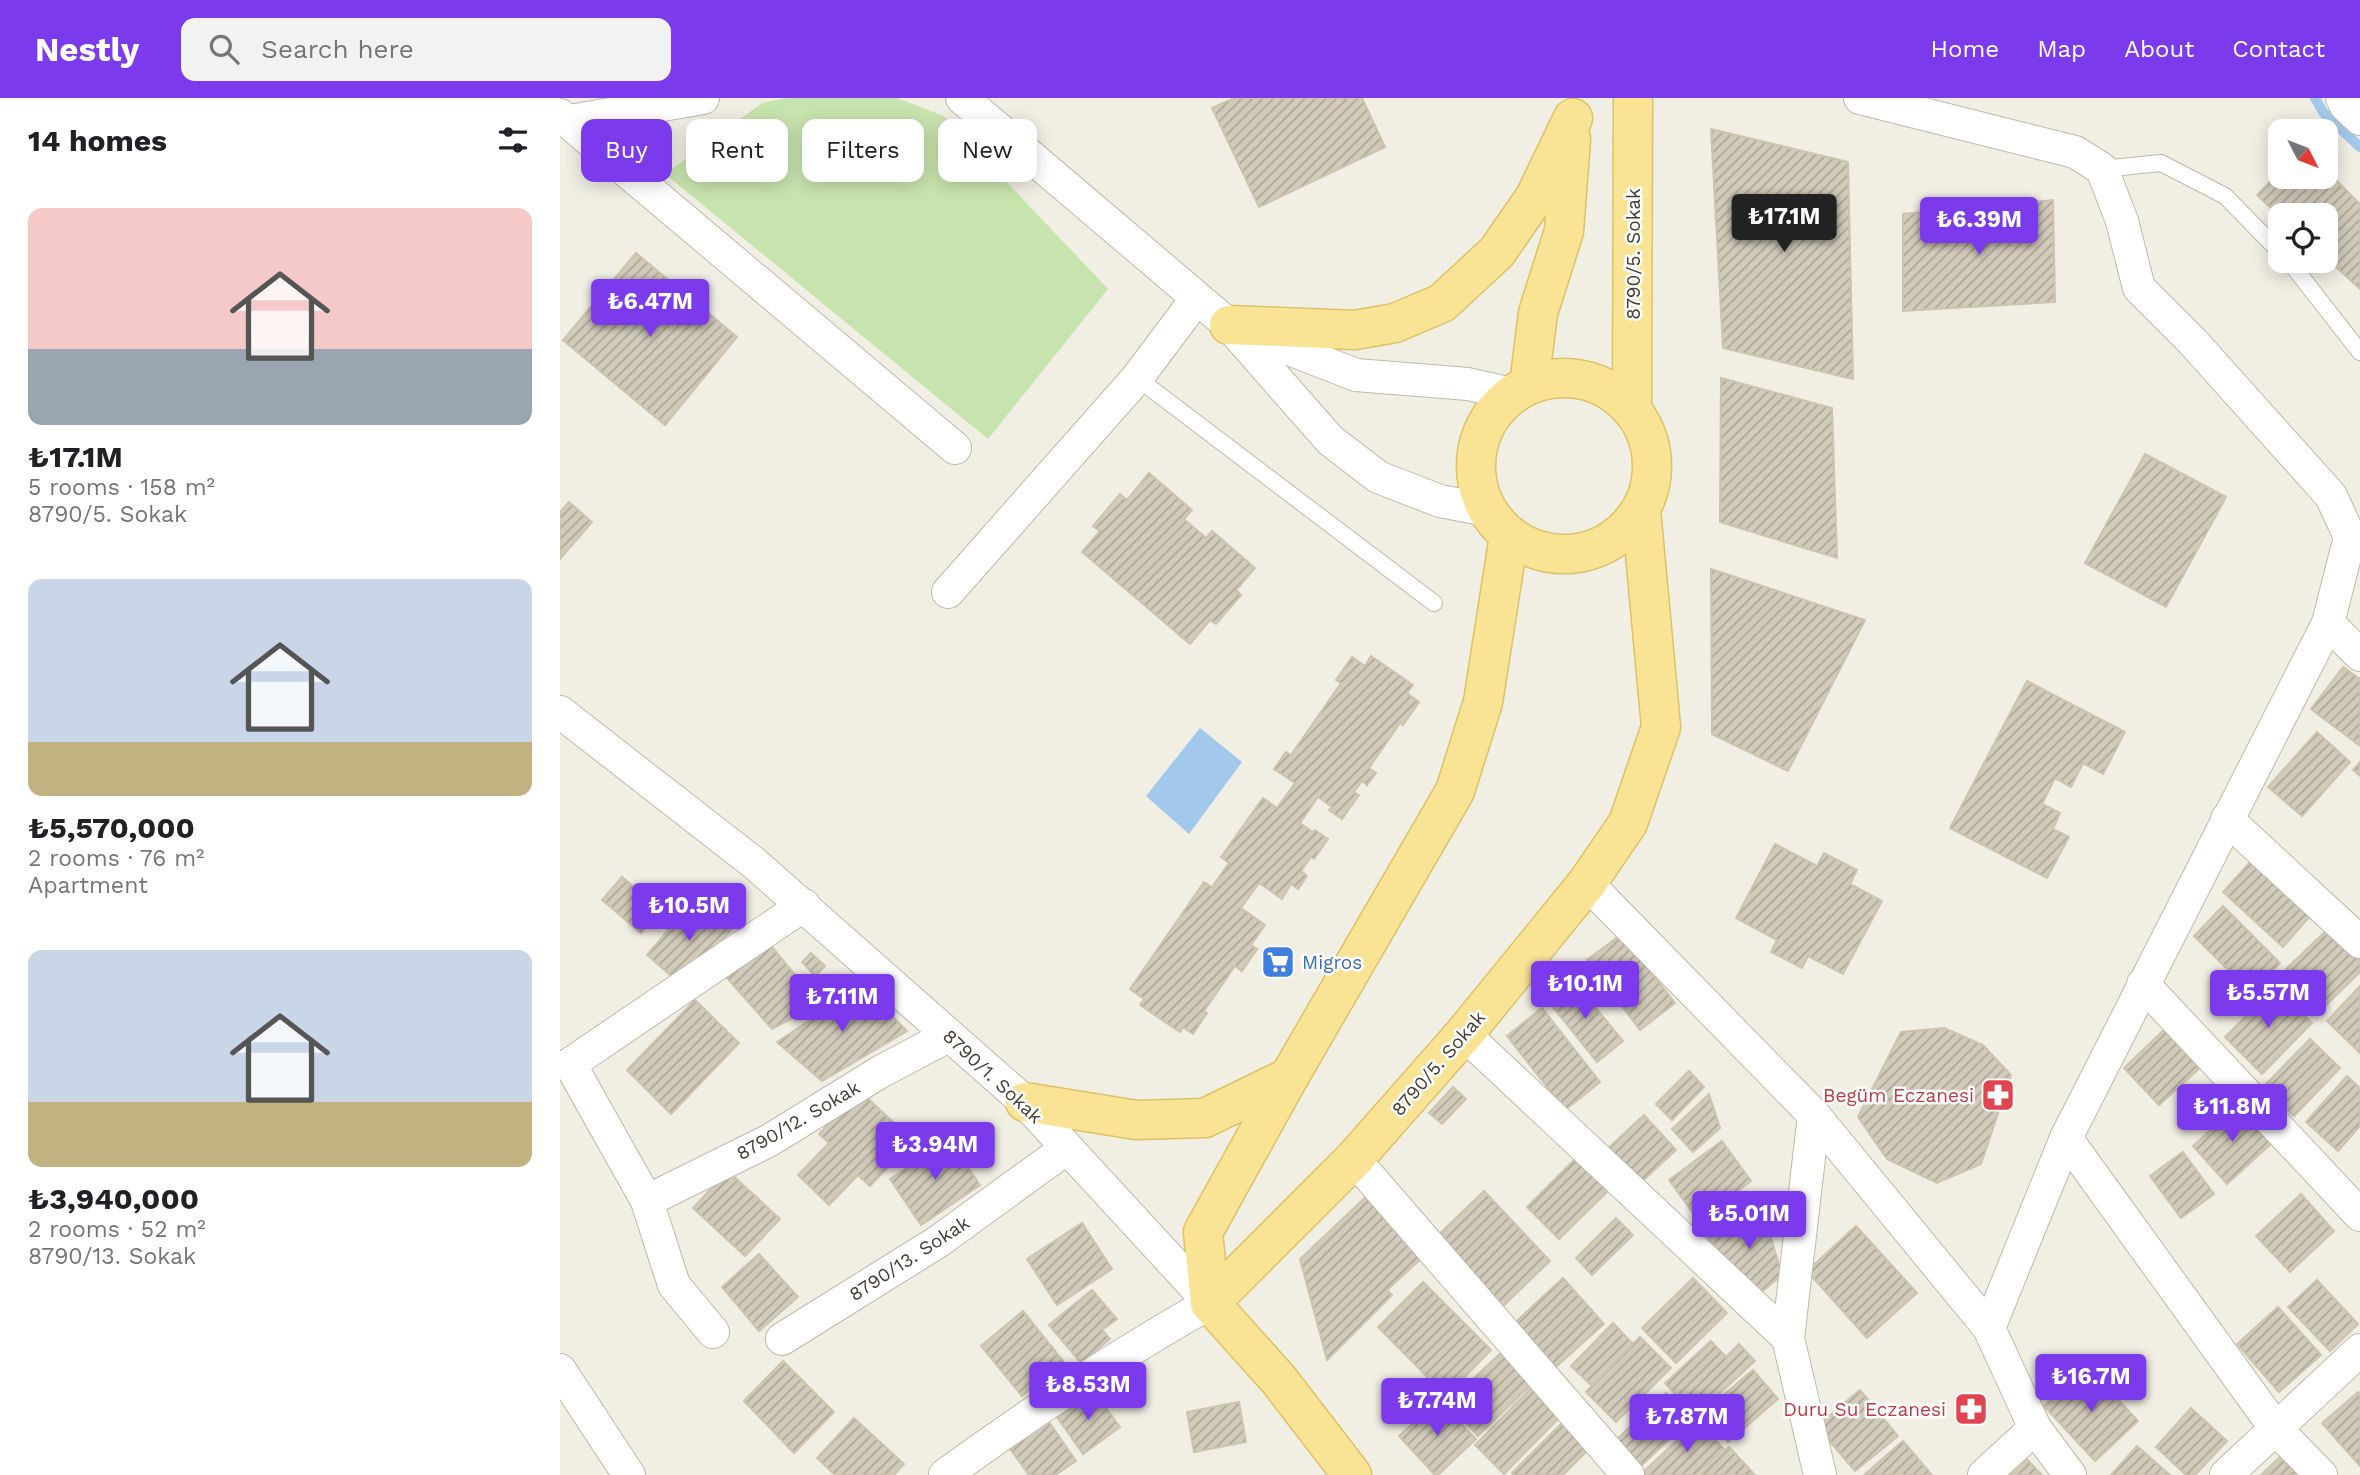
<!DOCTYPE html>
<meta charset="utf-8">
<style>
body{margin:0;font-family:"Work Sans",sans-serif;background:#f2f2f2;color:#202124;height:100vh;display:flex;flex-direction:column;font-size:26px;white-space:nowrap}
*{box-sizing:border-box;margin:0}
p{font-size:23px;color:#757577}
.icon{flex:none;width:38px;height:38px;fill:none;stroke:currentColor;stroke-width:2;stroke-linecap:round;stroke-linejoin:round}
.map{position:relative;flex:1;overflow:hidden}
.sheet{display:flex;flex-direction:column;background:#fff;width:560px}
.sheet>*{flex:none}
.top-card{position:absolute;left:21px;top:21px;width:665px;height:63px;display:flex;gap:14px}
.needle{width:46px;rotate:132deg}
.fabs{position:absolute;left:1708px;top:21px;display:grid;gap:14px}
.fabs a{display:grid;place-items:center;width:70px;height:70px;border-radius:14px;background:#fff;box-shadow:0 4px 18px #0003;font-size:35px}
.price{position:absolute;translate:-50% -60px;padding:0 16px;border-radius:7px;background:#7c3aed;color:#fff;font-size:23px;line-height:46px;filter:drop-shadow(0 2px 4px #0008)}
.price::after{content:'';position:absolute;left:50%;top:42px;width:21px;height:16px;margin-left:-10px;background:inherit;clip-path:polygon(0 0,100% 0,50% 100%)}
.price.current{background:#222;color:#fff}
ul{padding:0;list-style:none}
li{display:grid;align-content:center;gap:14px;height:371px;padding:0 28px}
li span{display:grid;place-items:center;height:217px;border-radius:14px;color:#555}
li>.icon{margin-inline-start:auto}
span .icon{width:126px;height:126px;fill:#fffc;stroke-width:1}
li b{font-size:30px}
h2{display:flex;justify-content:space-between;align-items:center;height:84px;padding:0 28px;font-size:30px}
.pill{padding:0 24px;border-radius:14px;background:#fff;box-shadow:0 4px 18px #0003;font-size:24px;line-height:63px}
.pill.current{background:#7c3aed;color:#fff}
header{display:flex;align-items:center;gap:42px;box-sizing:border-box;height:98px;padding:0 35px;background:#7c3aed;color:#fff}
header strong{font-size:33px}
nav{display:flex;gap:38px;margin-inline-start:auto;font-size:24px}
.search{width:490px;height:63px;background:#f2f2f2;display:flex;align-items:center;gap:18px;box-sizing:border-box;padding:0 24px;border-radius:14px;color:#757577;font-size:26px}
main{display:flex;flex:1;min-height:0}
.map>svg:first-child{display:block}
.park{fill:#c8e4ae}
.water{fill:#a2c9ec}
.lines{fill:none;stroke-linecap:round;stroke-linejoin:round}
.stream{stroke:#a2c9ec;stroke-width:10}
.building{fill:url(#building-hatch);stroke:#cdc3ae;stroke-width:2}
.lane-casing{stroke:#bfb9aa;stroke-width:18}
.street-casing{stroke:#bfb9aa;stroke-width:34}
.primary-casing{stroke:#ddc266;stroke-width:41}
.lane{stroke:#fff;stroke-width:16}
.street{stroke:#fff;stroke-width:32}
.primary{stroke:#f9e495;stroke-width:38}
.labels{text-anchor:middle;stroke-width:5;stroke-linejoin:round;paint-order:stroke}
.street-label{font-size:19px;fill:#433e34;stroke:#fff}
.shop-label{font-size:19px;fill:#366cbe;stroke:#fff;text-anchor:start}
.health-label{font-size:19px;fill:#be3a42;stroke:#fff;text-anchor:end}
</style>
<header>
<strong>Nestly</strong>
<div class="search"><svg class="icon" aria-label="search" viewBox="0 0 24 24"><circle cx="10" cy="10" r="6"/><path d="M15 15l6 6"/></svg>Search here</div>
<nav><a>Home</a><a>Map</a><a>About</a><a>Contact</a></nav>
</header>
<main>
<section class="sheet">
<h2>14 homes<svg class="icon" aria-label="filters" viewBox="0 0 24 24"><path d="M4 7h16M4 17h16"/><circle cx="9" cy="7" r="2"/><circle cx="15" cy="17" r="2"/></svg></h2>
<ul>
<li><span style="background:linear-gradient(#f6c9c9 65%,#9aa5b1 0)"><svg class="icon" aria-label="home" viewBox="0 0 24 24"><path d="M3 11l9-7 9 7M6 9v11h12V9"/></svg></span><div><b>₺17.1M</b><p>5 rooms · 158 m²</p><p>8790/5. Sokak</p></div></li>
<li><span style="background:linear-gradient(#c9d6e8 75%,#c2b280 0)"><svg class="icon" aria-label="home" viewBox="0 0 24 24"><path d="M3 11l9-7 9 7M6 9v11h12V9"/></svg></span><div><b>₺5,570,000</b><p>2 rooms · 76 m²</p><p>Apartment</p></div></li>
<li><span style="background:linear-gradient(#c9d6e8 70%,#c2b280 0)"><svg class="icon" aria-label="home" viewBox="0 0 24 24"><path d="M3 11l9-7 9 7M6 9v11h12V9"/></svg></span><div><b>₺3,940,000</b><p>2 rooms · 52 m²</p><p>8790/13. Sokak</p></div></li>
</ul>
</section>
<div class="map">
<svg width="1800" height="1377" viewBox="0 0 1800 1377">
<defs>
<pattern id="building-hatch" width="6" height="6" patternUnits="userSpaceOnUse" patternTransform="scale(1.75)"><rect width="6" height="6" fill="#d2cbba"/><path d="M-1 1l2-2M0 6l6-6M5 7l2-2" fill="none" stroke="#aca698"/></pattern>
</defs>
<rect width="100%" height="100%" fill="#f1eee4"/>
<!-- park -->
<path class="park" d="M226,0H337L384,18L548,191L428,341L105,76L202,5Z"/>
<!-- water -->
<path class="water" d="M640,630L682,664L629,736L586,698Z"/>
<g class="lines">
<!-- stream -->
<path class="stream" d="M1755,0L1763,14L1800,49"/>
</g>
<!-- building -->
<g class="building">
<path d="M674,0H802L825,49L699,109L652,10Z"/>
<path d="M1151,31L1288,64L1293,281L1163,250Z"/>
<path d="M1766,72L1800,106V191L1766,160V117L1720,119L1697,97L1720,74V79H1766Z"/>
<path d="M1493,102L1495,204L1343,213V116Z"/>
<path d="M76,155L177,239L105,327L3,242Z"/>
<path d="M1161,280L1272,310L1277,460L1160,424Z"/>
<path d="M1585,356L1666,399L1606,509L1525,465Z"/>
<path d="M589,375L632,412L624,421L646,440L652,433L695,470L676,492L681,497L656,526L650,522L630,546L522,454L540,433L533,428L560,396L567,402Z"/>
<path d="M9,404L32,424L0,461V414Z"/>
<path d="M1151,471L1305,522L1228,673L1152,636Z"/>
<path d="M811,558L853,587L847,595L859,604L843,627L840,625L809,670L816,675L807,687L802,683L794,694L799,697L782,721L769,712L772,709L758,699L740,725L753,734L755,732L768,741L754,761L751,759L741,773L747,778L738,791L731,786L722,801L699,785L681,810L705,827L691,847L697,851L682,873L675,868L644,913L647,915L633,936L623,929L620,934L580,907L584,901L570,891L644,784L652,789L669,765L661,759L703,700L717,710L735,685L714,671L726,654L731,657L781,585L776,582L792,559L805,568Z"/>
<path d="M1783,569L1800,581V648L1751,611Z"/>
<path d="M1467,583L1565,634L1543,676L1523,665L1511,689L1495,680L1482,706L1500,715L1493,731L1509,739L1487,780L1390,730Z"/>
<path d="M1757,634L1790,664L1742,718L1708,689Z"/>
<path d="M1800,664V678L1793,672Z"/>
<path d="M1215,746L1257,768L1264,755L1297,772L1290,786L1322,803L1283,876L1248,858L1242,870L1211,854L1217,842L1176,820Z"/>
<path d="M1693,761L1752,816L1723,849L1663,794Z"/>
<path d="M62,779L101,811L81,835L42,802Z"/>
<path d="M135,801L171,832L123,888L87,857Z"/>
<path d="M1663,808L1720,865L1691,895L1634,838Z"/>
<path d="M1769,830L1800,862V874L1763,910L1726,871Z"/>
<path d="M1062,836L1115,905L1080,932L1027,862Z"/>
<path d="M207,843L259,906L212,931L160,872Z"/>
<path d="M251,855L265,868L255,878L242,864Z"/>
<path d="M1013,882L1063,943L1037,964L988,903Z"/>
<path d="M302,888L347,933L262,983L217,944Z"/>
<path d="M1800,888V955L1767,923Z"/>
<path d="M1715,889L1752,925L1702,976L1665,939Z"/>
<path d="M135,902L179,945L111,1016L67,972Z"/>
<path d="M982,910L1040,984L1005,1012L947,938Z"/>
<path d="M1384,930L1423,947L1451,977L1421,1066L1377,1085L1327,1061L1298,1019L1341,934Z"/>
<path d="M1605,931L1641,969L1599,1007L1564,970Z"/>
<path d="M1750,941L1780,970L1734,1018L1703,989Z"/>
<path d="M1129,973L1144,989L1112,1022L1096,1006Z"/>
<path d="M1787,978L1800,990V1028L1778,1053L1746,1024Z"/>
<path d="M893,989L906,1001L882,1026L869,1015Z"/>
<path d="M300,993L353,1043L310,1088L298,1077L269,1107L238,1077L269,1045L259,1036Z"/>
<path d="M1149,996L1160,1030L1133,1054L1112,1031Z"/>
<path d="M1678,1007L1712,1045L1667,1086L1633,1048Z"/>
<path d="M1084,1017L1116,1052L1076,1089L1044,1054Z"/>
<path d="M389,1042L420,1087L361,1127L330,1081Z"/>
<path d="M1162,1043L1191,1083L1138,1122L1109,1082Z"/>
<path d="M1623,1054L1654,1096L1621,1120L1590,1078Z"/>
<path d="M1017,1059L1049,1092L999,1141L967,1109Z"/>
<path d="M168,1073L220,1121L185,1158L133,1110Z"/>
<path d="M924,1093L990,1163L939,1212L873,1142Z"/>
<path d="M809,1096L865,1157L827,1192L832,1197L767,1262L740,1161Z"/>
<path d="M1741,1096L1774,1133L1730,1174L1696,1138Z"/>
<path d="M1201,1106L1222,1177L1194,1200L1148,1139Z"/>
<path d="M1056,1120L1073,1137L1032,1177L1016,1160Z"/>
<path d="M522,1125L552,1171L497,1207L467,1161Z"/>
<path d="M1296,1128L1357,1195L1307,1240L1247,1173Z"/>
<path d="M199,1156L238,1199L199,1233L162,1189Z"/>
<path d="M1003,1180L1044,1226L989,1275L949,1230Z"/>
<path d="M1133,1180L1167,1215L1116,1265L1082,1230Z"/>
<path d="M1757,1182L1798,1226L1770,1253L1728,1209Z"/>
<path d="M863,1184L931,1252L886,1298L818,1229Z"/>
<path d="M532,1192L557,1221L542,1232L550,1241L521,1265L489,1227Z"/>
<path d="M1718,1209L1761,1257L1719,1294L1677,1246Z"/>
<path d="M463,1213L504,1264L462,1298L421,1248Z"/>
<path d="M1053,1225L1073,1246L1032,1288L1011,1268Z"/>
<path d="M1080,1239L1111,1270L1056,1324L1026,1294Z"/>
<path d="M1151,1243L1166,1259L1179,1246L1195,1263L1135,1318L1105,1285Z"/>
<path d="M943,1253L974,1284L918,1338L887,1305Z"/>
<path d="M223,1263L274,1314L234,1355L184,1303Z"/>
<path d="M1527,1268L1578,1323L1535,1363L1484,1308Z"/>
<path d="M1193,1272L1218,1301L1168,1344L1143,1314Z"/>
<path d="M974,1287L1004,1315L944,1376L915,1347Z"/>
<path d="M533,1292L560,1329L523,1356L497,1319Z"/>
<path d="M1300,1292L1338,1338L1295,1373L1257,1328Z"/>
<path d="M1798,1294L1800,1296V1368L1762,1325Z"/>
<path d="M1106,1295L1130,1321L1082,1367L1057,1341Z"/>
<path d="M878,1302L916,1341L878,1377H875L839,1338Z"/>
<path d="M679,1304L686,1344L634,1354L627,1314Z"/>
<path d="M1631,1310L1667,1343L1635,1377H1626L1596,1349Z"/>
<path d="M1008,1319L1035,1345L1003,1377H953L952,1375Z"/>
<path d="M294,1320L344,1366L334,1377H275L257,1360Z"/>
<path d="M487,1321L516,1363L495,1377H469L448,1348Z"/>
<path d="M1138,1323L1164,1351L1136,1377H1086L1083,1374Z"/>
<path d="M1343,1343L1372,1377H1304Z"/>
<path d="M1577,1348L1610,1377H1551Z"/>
<path d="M1169,1349L1195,1377H1140Z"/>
<path d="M1458,1352L1482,1377H1433Z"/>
<path d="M1725,1354L1746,1377H1701Z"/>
</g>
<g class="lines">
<defs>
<g id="lane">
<path d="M1542,71L1601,65L1665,98L1720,154"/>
<path d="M1729,163L1800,254"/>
<path d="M577,280L874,505"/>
</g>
<g id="street">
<path d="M402,0L669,227L770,342L818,379L880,403L927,412"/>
<path d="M1300,0L1515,54L1542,71L1562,123L1579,190L1633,244L1771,398L1790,439L1768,525L1506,1040L1429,1230"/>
<path d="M1782,0L1786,8L1800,21"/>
<path d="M0,17L395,350"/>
<path d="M10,23L143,0"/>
<path d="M683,233L796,277L908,286L952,296"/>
<path d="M388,494L577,280L637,200"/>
<path d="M1768,525L1800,557"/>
<path d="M0,614L194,765L465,1004L650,1205C558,1257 470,1315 385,1377"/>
<path d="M1667,721L1800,844"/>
<path d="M1027,785L1254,1017L1429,1230L1475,1330L1510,1377"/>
<path d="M1583,886L1800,1117"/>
<path d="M904,936L1228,1240"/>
<path d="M1254,1017L1228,1240L1260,1377"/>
<path d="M1506,1040L1716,1331L1761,1377"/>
<path d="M794,1061L1068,1377"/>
<path d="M87,1103L210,1042L320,974L388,938"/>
<path d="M153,1234L114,1187L87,1103L10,966L244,807"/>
<path d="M222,1241L379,1143L507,1050"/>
<path d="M0,1272L69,1377"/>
<path d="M1424,1377L1475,1330"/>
<path d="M1666,1377L1800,1252"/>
</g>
<g id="primary">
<path d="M669,227L795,232L835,225L882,205L937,154L975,99L1013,20"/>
<circle cx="1004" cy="368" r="88"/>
<path d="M969,287L978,215L1004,133L1011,41"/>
<path d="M1072,312L1073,0"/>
<path d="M465,1004L576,1022L645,1020L729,979"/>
<path d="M650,1205L794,1061L904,936L1027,785L1068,725L1101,629L1081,412"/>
<path d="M792,1377L719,1282L650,1205L643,1134L729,979L895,693L923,604L949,438"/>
</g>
</defs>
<!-- lane casing -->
<use href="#lane" class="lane-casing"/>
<!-- street casing -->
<use href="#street" class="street-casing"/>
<!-- primary casing -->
<use href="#primary" class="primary-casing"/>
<!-- lane -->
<use href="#lane" class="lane"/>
<!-- street -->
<use href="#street" class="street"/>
<!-- primary -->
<use href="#primary" class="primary"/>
</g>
<!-- icons -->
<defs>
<symbol id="supermarket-square" viewBox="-11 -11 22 22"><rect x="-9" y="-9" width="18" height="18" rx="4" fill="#3f7fe0" stroke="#fff"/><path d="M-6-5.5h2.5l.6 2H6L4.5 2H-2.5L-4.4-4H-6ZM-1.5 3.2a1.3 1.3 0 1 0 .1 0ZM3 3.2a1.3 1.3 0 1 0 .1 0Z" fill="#fff"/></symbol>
<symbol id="pharmacy-square" viewBox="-11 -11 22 22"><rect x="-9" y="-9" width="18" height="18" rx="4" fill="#e0444e" stroke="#fff"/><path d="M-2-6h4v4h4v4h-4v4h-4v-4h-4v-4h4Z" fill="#fff"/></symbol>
</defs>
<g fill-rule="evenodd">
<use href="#supermarket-square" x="699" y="845" width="38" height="38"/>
<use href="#pharmacy-square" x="1419" y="978" width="38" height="38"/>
<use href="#pharmacy-square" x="1392" y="1292" width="38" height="38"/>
</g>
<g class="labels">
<!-- street labels -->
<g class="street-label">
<text transform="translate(1073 156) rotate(-90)" y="7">8790/5. Sokak</text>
<text transform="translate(878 965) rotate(-49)" y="7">8790/5. Sokak</text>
<text transform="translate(433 978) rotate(43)" y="7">8790/1. Sokak</text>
<text transform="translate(238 1022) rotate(-30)" y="7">8790/12. Sokak</text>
<text transform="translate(349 1160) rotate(-33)" y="7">8790/13. Sokak</text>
</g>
<!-- shop labels -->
<g class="shop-label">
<text x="742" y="871">Migros</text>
</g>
<!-- health labels -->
<g class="health-label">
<text x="1414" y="1004">Begüm Eczanesi</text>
<text x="1386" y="1318">Duru Su Eczanesi</text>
</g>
</g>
</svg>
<div class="fabs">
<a><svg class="needle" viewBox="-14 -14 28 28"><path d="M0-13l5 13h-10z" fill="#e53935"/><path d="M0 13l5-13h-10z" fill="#757577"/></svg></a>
<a><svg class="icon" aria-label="locate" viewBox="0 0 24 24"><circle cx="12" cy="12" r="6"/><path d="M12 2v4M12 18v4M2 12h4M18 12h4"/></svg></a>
</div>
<b class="price current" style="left:1224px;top:156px">₺17.1M</b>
<b class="price" style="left:1419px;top:159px">₺6.39M</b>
<b class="price" style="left:90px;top:241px">₺6.47M</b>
<b class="price" style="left:129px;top:845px">₺10.5M</b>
<b class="price" style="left:1025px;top:923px">₺10.1M</b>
<b class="price" style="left:1708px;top:932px">₺5.57M</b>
<b class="price" style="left:282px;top:936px">₺7.11M</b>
<b class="price" style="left:1672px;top:1046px">₺11.8M</b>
<b class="price" style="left:375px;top:1084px">₺3.94M</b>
<b class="price" style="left:1189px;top:1153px">₺5.01M</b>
<b class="price" style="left:1531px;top:1316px">₺16.7M</b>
<b class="price" style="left:528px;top:1324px">₺8.53M</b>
<b class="price" style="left:877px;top:1340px">₺7.74M</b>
<b class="price" style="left:1127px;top:1356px">₺7.87M</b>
<div class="top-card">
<a class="pill current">Buy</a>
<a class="pill">Rent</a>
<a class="pill">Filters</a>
<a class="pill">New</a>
</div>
</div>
</main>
